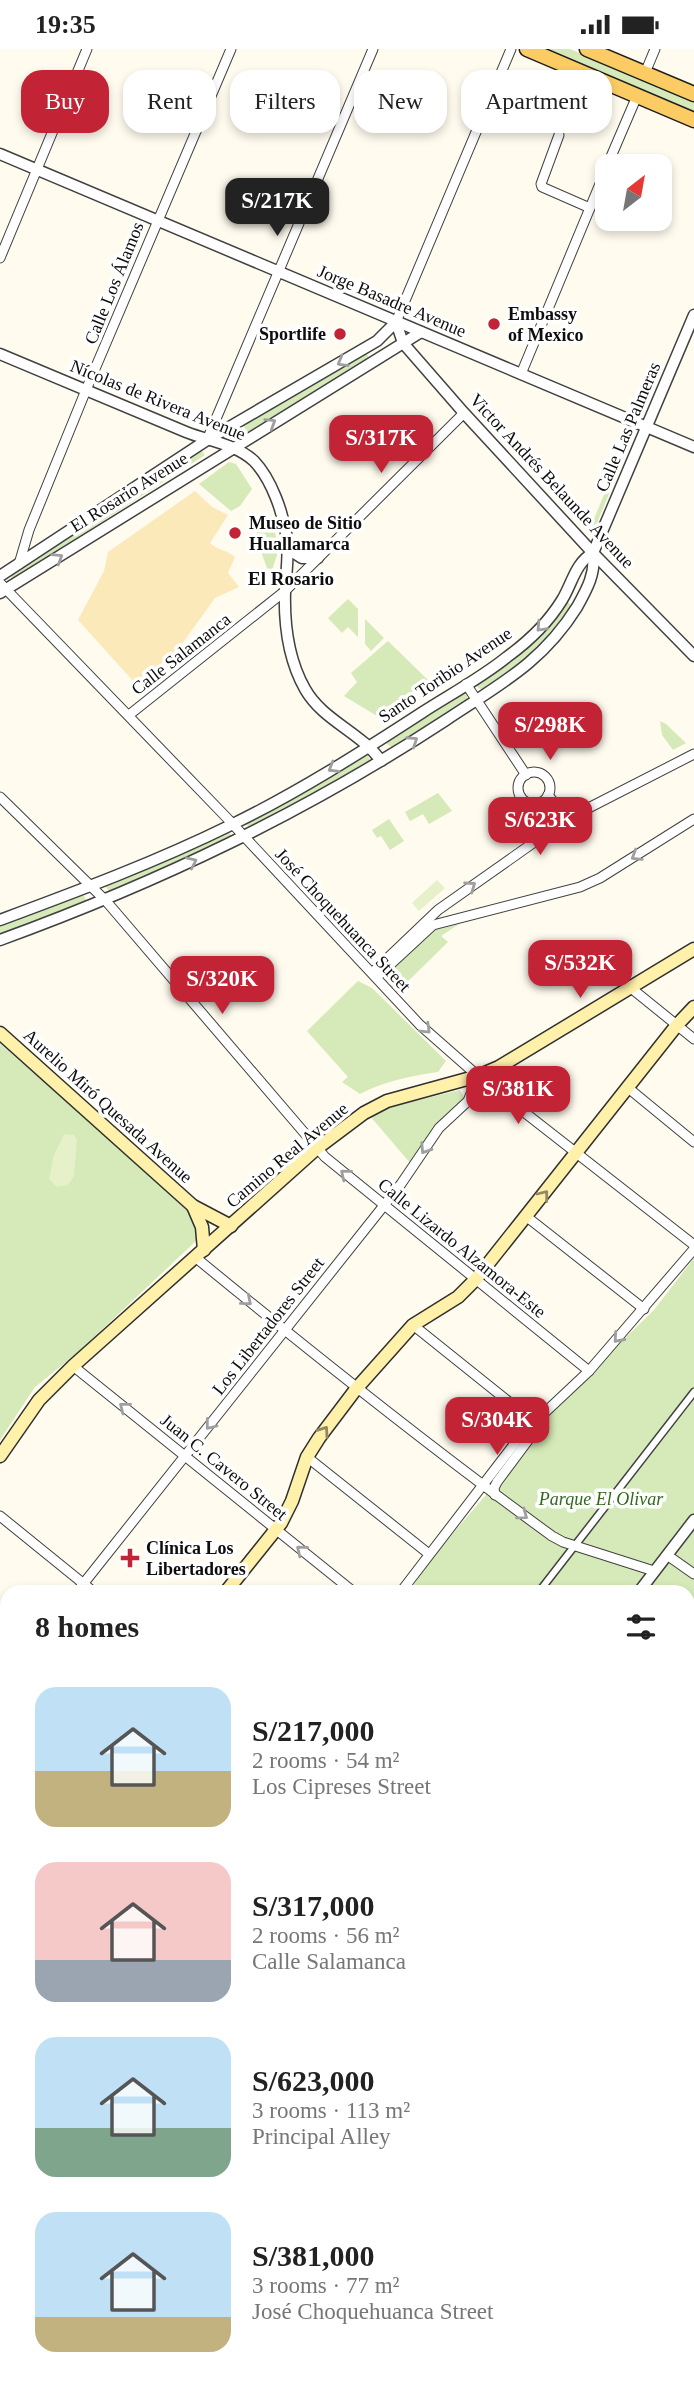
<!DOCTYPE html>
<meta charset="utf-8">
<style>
body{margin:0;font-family:Georgia,serif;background:#f6f6f6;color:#222;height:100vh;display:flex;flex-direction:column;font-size:26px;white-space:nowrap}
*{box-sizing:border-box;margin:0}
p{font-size:23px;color:#767676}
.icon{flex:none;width:38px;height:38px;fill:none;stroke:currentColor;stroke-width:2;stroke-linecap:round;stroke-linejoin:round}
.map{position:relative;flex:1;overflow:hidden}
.panel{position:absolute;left:0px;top:1536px;width:695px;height:800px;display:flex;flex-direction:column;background:#fff;border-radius:21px 21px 0 0;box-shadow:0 4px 10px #0003}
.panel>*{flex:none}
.hud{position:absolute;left:21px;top:21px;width:653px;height:63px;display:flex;gap:14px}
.needle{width:46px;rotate:31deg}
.tools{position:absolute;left:595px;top:105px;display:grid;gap:14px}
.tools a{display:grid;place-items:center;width:77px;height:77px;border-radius:14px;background:#fff;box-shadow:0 4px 10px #0003;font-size:35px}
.price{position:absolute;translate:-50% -60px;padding:0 16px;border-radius:14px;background:#c22335;color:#fff;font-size:23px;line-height:46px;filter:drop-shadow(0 2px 4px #0008)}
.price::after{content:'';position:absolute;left:50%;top:42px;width:21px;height:16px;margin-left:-10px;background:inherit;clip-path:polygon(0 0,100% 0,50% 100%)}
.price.selected{background:#222;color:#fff}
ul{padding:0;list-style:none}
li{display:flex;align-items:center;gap:21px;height:175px;padding:0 35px}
li span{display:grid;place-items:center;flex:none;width:196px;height:140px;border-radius:21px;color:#555}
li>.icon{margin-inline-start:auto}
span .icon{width:84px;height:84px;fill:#fffc;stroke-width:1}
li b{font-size:30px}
h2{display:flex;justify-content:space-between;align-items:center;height:84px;padding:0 35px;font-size:30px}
.pill{padding:0 24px;border-radius:21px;background:#fff;box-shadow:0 4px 10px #0003;font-size:24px;line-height:63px}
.pill.selected{background:#c22335;color:#fff}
.status{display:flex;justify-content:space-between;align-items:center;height:49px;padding:0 35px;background:#fff;direction:ltr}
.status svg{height:19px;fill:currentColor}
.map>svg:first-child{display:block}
.green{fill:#d5eab8}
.sand{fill:#fce9ba}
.pitch{fill:#e6f1ca}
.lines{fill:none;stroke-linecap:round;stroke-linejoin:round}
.pedestrian-casing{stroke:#414141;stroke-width:9}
.minor-casing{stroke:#414141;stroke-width:11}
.tertiary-casing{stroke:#414141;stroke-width:13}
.secondary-casing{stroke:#303030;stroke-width:15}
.primary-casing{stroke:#1f1f1f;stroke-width:17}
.pedestrian{stroke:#fff;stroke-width:6}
.minor{stroke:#fff;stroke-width:9}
.tertiary{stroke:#fff;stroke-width:10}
.secondary{stroke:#fff0aa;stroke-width:12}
.primary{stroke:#fbcc63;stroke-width:14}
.oneway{stroke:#9f9f9f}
.oneway2{stroke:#938a64}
.poi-dot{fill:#c22335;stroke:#fff;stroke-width:2.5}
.labels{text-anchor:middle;stroke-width:7;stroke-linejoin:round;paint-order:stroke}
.street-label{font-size:18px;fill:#0e0e0e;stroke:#fff}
.poi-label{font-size:18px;font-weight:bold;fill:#0e0e0e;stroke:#fff;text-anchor:start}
.park-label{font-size:18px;font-style:italic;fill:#31681d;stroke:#fff}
.neighbourhood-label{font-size:19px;font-weight:bold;fill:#0e0e0e;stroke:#fff}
</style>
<div class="status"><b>19:35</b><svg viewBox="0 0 49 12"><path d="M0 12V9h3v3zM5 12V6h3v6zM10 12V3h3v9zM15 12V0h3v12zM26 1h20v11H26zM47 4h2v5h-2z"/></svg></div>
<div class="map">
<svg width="694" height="2336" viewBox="0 0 694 2336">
<rect width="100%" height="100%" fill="#fffbef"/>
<!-- green -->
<g class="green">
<path d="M541,0H570L694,53V65Z"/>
<path d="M365,302L370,310L247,383L242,374Z"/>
<path d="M626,392L630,393L595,479L592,477L594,470Z"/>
<path d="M200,400L205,406L13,530L9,524Z"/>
<path d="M229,413L236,415L252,440L240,457L231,462L199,435Z"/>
<path d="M263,473L275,478L277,506L272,521L267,519L259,497L252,492L250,486L256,488L258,477Z"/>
<path d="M348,550L358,560V588L348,578L342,584L328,569Z"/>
<path d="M564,554H569L572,557C550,592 517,617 484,641L478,639L477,635Z"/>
<path d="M365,570L384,589L371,602L365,595Z"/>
<path d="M388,592L430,633L377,667L344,647L357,633L351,624Z"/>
<path d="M463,643L467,645V652L392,699L384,692Z"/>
<path d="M660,672L666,675L686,694L673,701L662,686Z"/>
<path d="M366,704L371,712L252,782L247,776L248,772Z"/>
<path d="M438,744L452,762L429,775L423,765L410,772L405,763Z"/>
<path d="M389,770L404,792L390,801L381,787L377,789L372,781Z"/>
<path d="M228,782L233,789L111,844L104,836Z"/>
<path d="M82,844L87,852L0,885V874Z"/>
<path d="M459,875L441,887L448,893L396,944L383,929L436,881Z"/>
<path d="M358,932L372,939L446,1012L438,1023C411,1027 384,1032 360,1045L342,1033L348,1028L307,982Z"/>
<path d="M0,995L193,1162L198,1181L197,1191L77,1304L35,1338L0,1391Z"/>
<path d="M460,1041L465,1050L411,1115L370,1067L381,1060Z"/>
<path d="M694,1209V1683L688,1690V1544H409L429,1512L498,1432L543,1374L586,1327L654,1261Z"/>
</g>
<!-- sand -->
<path class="sand" d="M195,442L212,458L228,466L210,494C217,501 227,501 235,508L228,524L239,538L215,549L174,606L134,633L78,571L104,522L108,503Z"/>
<!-- pitch -->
<g class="pitch">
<path d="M437,831L445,839L419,862L412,854Z"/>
<path d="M64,1085L74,1086L77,1091L74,1127L68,1136L57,1138L49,1130L54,1106Z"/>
</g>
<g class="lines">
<defs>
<path id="pedestrian" d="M538,1544L694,1343"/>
<g id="minor">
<path d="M645,24L655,0"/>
<path d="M559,86L541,135L542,138L590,159"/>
<path d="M607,117L637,47"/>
<path d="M0,209L87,0"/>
<path d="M396,273L511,0"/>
<path d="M521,325L607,118"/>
<path d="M207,391L373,0"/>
<path d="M19,515L29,481L86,341L231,0"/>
<path d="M0,534L227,769L420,976L478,1027L694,1196"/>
<path d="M466,635L526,726"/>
<path d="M129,666L285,542L464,364"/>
<circle cx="534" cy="739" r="16"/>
<path d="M548,746L567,770"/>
<path d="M0,748L106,852L325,1108L589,1322"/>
<path d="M531,754L546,785"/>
<path d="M373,923L438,861L567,770L694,705"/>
<path d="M379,926L433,876L580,838L600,829L694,770"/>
<path d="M631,939L694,990"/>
<path d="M627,1038L694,1093"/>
<path d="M527,1168L644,1260"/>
<path d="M195,1208C312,1304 429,1398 552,1487L563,1493L654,1522"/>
<path d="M413,1276L534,1373L529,1390L497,1433L494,1439L495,1446"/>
<path d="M73,1317L355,1544"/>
<path d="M307,1408L429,1505"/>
<path d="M0,1467L95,1544"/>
<path d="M667,1506L694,1525"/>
<path d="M76,1544L401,1135L439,1079L468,1052L478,1027"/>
<path d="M400,1544L522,1385L589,1322L694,1200"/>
<path d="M688,1591L694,1582"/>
<path d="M0,1640L7,1631"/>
<path d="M0,1681L7,1686"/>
<path d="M688,1697L694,1689"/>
<path d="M0,1892L7,1897"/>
<path d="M688,1924L694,1926"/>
<path d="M688,2051L694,2035"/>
<path d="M0,2095L7,2083"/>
<path d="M0,2115L7,2121"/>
<path d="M688,2214L694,2217"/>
<path d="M0,2279L7,2276"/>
<path d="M215,2329L217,2336"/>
<path d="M482,2329L494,2336"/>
<path d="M447,2336L450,2329"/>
<path d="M578,2336L581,2329"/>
</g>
<g id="tertiary">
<path d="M0,105L694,398"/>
<path d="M396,273L403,294L464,364L593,504L694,607"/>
<path d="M0,305C62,331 124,357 186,383C208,392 236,395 254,412C272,431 283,464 287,489C289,507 286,525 285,542C284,575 288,610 305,640C323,672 361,683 381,712"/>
<path d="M288,500L302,509H318"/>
<path d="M593,504L694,266"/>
<path d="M0,527L207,391L377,292L396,273"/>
<path d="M0,544L421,283"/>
<path d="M0,871C78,842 156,813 231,776C297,744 360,704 423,663C451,645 481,629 507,608C529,592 548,574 562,551C572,535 575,514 593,504"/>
<path d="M0,891C159,833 304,764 446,671C500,635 542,614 577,558C587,540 596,524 593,504"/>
<path d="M638,1544L694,1471"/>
</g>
<g id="secondary">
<path d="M0,984L193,1157L231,1177"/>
<path d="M193,1157L202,1178L204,1201"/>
<path d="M0,1407L39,1351L73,1317L316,1100L364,1064L387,1052L478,1027L499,1018L694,900"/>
<path d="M225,1544L281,1474L292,1452L307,1408L319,1389L356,1340L413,1276L458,1248L476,1230L677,976L694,958"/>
<path d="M0,1827L7,1818"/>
<path d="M688,2171L694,2169"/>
<path d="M273,2336L289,2329"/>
</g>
<g id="primary">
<path d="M527,0L694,71"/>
<path d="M587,0L694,45"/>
</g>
</defs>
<!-- pedestrian casing -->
<use href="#pedestrian" class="pedestrian-casing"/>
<!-- minor casing -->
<use href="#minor" class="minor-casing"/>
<!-- tertiary casing -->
<use href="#tertiary" class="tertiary-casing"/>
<!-- secondary casing -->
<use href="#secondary" class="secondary-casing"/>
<!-- primary casing -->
<use href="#primary" class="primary-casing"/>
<!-- pedestrian -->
<use href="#pedestrian" class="pedestrian"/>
<!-- minor -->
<use href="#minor" class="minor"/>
<!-- tertiary -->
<use href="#tertiary" class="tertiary"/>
<!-- secondary -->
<use href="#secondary" class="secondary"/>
<!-- primary -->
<use href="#primary" class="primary"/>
</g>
<!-- one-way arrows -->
<defs><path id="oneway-chevron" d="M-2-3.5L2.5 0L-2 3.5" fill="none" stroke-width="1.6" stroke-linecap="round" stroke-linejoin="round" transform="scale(1.75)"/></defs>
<g class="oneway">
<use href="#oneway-chevron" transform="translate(342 313) rotate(150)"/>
<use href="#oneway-chevron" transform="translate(271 374) rotate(-32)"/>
<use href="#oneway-chevron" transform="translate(58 509) rotate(-32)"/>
<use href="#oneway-chevron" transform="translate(541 578) rotate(133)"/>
<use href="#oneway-chevron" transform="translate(413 692) rotate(-33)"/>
<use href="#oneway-chevron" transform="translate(333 719) rotate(149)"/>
<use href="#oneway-chevron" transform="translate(636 807) rotate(148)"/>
<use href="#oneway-chevron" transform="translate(192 813) rotate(-25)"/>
<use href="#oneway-chevron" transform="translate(471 837) rotate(-35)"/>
<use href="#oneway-chevron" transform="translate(426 980) rotate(44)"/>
<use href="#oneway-chevron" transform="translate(425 1100) rotate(123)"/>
<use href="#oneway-chevron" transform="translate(345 1125) rotate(-141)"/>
<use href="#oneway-chevron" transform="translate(247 1252) rotate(40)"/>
<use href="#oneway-chevron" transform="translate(618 1289) rotate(132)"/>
<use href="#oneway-chevron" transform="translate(124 1358) rotate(-142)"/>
<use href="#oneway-chevron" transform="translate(210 1376) rotate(128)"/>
<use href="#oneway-chevron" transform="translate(523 1466) rotate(36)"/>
<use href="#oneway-chevron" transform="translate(301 1501) rotate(-141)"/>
</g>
<g class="oneway2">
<use href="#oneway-chevron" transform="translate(544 1146) rotate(-52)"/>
<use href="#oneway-chevron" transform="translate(324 1382) rotate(-55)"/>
</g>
<!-- markers -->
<g class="poi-dot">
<circle cx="494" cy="275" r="7"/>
<circle cx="340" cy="285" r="7"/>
<circle cx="235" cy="484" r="7"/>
<path d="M126.5 1498.5h7v7h7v7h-7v7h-7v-7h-7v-7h7z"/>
</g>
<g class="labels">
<!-- street labels -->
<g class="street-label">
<text transform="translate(114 234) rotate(-68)" y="6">Calle Los Álamos</text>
<text transform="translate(392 252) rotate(23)" y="6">Jorge Basadre Avenue</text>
<text transform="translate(158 351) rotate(22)" y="6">Nícolas de Rivera Avenue</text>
<text transform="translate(628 378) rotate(-67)" y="6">Calle Las Palmeras</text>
<text transform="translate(552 432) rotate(47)" y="6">Victor Andrés Belaunde Avenue</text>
<text transform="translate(129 443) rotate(-32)" y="6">El Rosario Avenue</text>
<text transform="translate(181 605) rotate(-38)" y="6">Calle Salamanca</text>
<text transform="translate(445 626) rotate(-34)" y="6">Santo Toribio Avenue</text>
<text transform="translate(343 871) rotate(47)" y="6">José Choquehuanca Street</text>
<text transform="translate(108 1057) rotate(42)" y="6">Aurelio Miró Quesada Avenue</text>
<text transform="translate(287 1106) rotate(-40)" y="6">Camino Real Avenue</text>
<text transform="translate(462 1199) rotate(39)" y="6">Calle Lizardo Alzamora-Este</text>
<text transform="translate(268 1277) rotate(-52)" y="6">Los Libertadores Street</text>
<text transform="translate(224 1418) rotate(39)" y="6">Juan C. Cavero Street</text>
</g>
<!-- poi labels -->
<g class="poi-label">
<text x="508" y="271">Embassy<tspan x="508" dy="21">of Mexico</tspan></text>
<text x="326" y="291" text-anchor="end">Sportlife</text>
<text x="249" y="480">Museo de Sitio<tspan x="249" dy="21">Huallamarca</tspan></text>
<text x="146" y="1505">Clínica Los<tspan x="146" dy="21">Libertadores</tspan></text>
</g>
<!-- park labels -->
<g class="park-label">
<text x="601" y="1456">Parque El Olivar</text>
</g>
<!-- neighbourhood labels -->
<g class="neighbourhood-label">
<text x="291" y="536">El Rosario</text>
</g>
</g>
</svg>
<div class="tools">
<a><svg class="needle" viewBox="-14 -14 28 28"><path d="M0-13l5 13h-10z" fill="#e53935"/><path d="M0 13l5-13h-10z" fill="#767676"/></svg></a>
</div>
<b class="price selected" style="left:277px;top:189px">S/217K</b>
<b class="price" style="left:381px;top:426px">S/317K</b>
<b class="price" style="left:550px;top:713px">S/298K</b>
<b class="price" style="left:540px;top:808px">S/623K</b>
<b class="price" style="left:580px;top:951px">S/532K</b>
<b class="price" style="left:222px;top:967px">S/320K</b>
<b class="price" style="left:518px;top:1077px">S/381K</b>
<b class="price" style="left:497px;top:1408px">S/304K</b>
<div class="hud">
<a class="pill selected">Buy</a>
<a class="pill">Rent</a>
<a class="pill">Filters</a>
<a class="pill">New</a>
<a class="pill">Apartment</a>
</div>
<section class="panel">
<h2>8 homes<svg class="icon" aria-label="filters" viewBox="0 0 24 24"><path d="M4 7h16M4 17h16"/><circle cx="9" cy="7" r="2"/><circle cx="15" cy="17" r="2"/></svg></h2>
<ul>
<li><span style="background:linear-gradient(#bfe0f5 60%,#c2b280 0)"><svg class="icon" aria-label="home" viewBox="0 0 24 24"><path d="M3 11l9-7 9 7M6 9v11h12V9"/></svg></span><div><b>S/217,000</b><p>2 rooms · 54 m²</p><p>Los Cipreses Street</p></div></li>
<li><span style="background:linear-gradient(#f6c9c9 70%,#9aa5b1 0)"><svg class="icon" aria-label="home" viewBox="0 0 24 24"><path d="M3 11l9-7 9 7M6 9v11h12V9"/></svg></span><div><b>S/317,000</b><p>2 rooms · 56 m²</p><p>Calle Salamanca</p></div></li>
<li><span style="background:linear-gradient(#bfe0f5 65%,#7fa58c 0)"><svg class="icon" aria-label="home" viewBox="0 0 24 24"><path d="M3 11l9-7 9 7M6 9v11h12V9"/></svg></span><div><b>S/623,000</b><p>3 rooms · 113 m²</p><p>Principal Alley</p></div></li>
<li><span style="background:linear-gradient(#bfe0f5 75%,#c2b280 0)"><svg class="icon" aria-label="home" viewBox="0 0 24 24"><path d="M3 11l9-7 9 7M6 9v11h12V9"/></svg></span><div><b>S/381,000</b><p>3 rooms · 77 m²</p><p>José Choquehuanca Street</p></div></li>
</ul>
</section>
</div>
